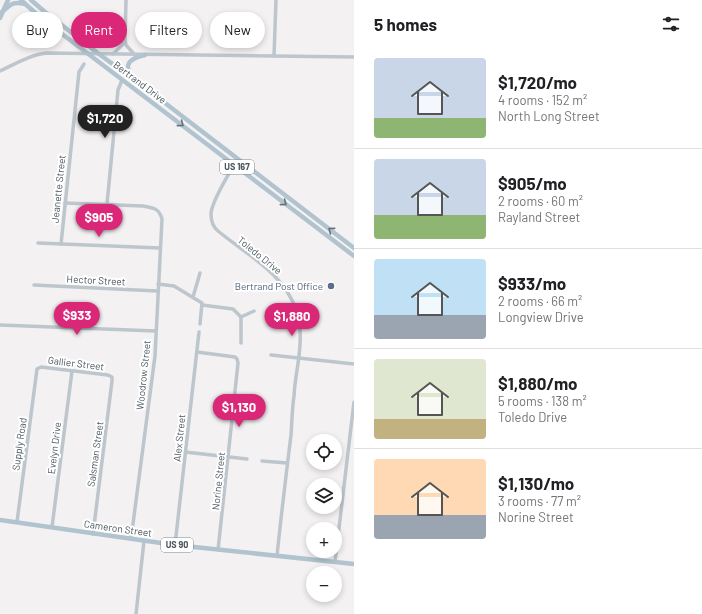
<!DOCTYPE html>
<meta charset="utf-8">
<style>
body{margin:0;font-family:Barlow,sans-serif;background:#f6f6f6;color:#202124;height:100vh;display:flex;flex-direction:column;font-size:15px;white-space:nowrap}
*{box-sizing:border-box;margin:0}
p{font-size:13px;color:#757577}
.icon{flex:none;width:22px;height:22px;fill:none;stroke:currentColor;stroke-width:2;stroke-linecap:round;stroke-linejoin:round}
.map{position:relative;flex:1;overflow:hidden}
.details{display:flex;flex-direction:column;background:#fff;width:348px}
.details>*{flex:none}
.guide{position:absolute;left:12px;top:12px;width:282px;height:36px;display:flex;gap:8px}
.tools{position:absolute;left:306px;top:434px;display:grid;gap:8px}
.tools a{display:grid;place-items:center;width:36px;height:36px;border-radius:50%;background:#fff;box-shadow:0 2px 6px #0003;font-size:20px}
.price{position:absolute;translate:-50% -34px;padding:0 9px;border-radius:14px;background:#db2777;color:#fff;font-size:13px;line-height:26px;filter:drop-shadow(0 1px 2px #0008)}
.price::after{content:'';position:absolute;left:50%;top:24px;width:12px;height:9px;margin-left:-6px;background:inherit;clip-path:polygon(0 0,100% 0,50% 100%)}
.price.selected{background:#222;color:#fff}
ul{padding:0;list-style:none}
li{display:flex;align-items:center;gap:12px;height:100px;padding:0 20px}
li+li{border-top:1px solid #e0e0e0}
li span{display:grid;place-items:center;flex:none;width:112px;height:80px;border-radius:4px;color:#555}
li>.icon{margin-inline-start:auto}
span .icon{width:48px;height:48px;fill:#fffc;stroke-width:1}
li b{font-size:17px}
h2{display:flex;justify-content:space-between;align-items:center;height:48px;padding:0 20px;font-size:17px}
.pill{padding:0 14px;border-radius:18px;background:#fff;box-shadow:0 2px 6px #0003;font-size:14px;line-height:36px}
.pill.selected{background:#db2777;color:#fff}
main{display:flex;flex:1;min-height:0}
.map>svg:first-child{display:block}
.lines{fill:none;stroke-linecap:round;stroke-linejoin:round}
.minor{stroke:#bdc6cd;stroke-width:3.5}
.major{stroke:#b1c3cf;stroke-width:4.5}
.oneway{stroke:#63717a}
.service-dot{fill:#5c6f8a;stroke:#fff;stroke-width:1.5}
.labels{text-anchor:middle;stroke-width:4;stroke-linejoin:round;paint-order:stroke}
.shield{fill:#fff;stroke:#80898e;stroke-width:1}
.shield-label{font-size:9px;font-weight:bold;fill:#49565e}
.street-label{font-size:10px;fill:#49565e;stroke:#fff}
.service-label{font-size:10px;fill:#4e5e75;stroke:#fff;text-anchor:end}
</style>
<main>
<div class="map">
<svg width="354" height="614" viewBox="0 0 354 614">
<rect width="100%" height="100%" fill="#f3f1f1"/>
<g class="lines">
<!-- minor -->
<g class="minor">
<path d="M126,0L125,40L126,45L134,54"/>
<path d="M113,54L122,45L125,40"/>
<path d="M274,56L276,0"/>
<path d="M0,71C15,64 30,55 46,53L354,57"/>
<path d="M234,165C228,175 211,204 211,214C211,221 213,227 218,231C242,251 271,266 288,293C295,304 299,317 300,330C302,352 295,374 294,396C292,409 292,422 291,435C286,476 281,516 277,556"/>
<path d="M65,203L143,206C153,208 159,208 162,219L155,356L131,539"/>
<path d="M107,204L118,90L122,80"/>
<path d="M38,243L160,248"/>
<path d="M61,244L79,72L84,64"/>
<path d="M158,284L174,286L202,303L200,324"/>
<path d="M34,285L157,291"/>
<path d="M193,297L200,273"/>
<path d="M202,305L233,309L241,317"/>
<path d="M0,325L156,331"/>
<path d="M241,343V317L254,311"/>
<path d="M197,352L235,357L237,359L238,363L218,550"/>
<path d="M271,355L354,364"/>
<path d="M185,452L247,459"/>
<path d="M262,461L287,463"/>
<path d="M17,522L37,369L41,367L108,375L112,377V381L93,534"/>
<path d="M52,527L72,371"/>
<path d="M175,545L199,332"/>
<path d="M335,562L354,402"/>
<path d="M136,614L144,541"/>
</g>
<!-- major -->
<g class="major">
<path d="M21,0L41,18L354,256"/>
<path d="M31,0L45,12L99,54L152,93L354,248"/>
<path d="M2,12C11,4 13,1 25,4"/>
<path d="M0,18L8,0"/>
<path d="M132,77C122,63 132,58 145,55"/>
<path d="M0,520L175,545L354,564"/>
</g>
</g>
<!-- one-way arrows -->
<defs><path id="oneway-chevron" d="M-2-3.5L2.5 0L-2 3.5" fill="none" stroke-width="1.6" stroke-linecap="round" stroke-linejoin="round"/></defs>
<g class="oneway">
<use href="#oneway-chevron" transform="translate(181 124) rotate(37)"/>
<use href="#oneway-chevron" transform="translate(284 203) rotate(37)"/>
<use href="#oneway-chevron" transform="translate(331 230) rotate(-143)"/>
</g>
<!-- markers -->
<circle class="service-dot" cx="331" cy="286" r="4"/>
<g class="labels">
<!-- shield labels -->
<g class="shield">
<rect x="220" y="160" width="34" height="14" rx="3"/>
<rect x="161" y="538" width="32" height="14" rx="3"/>
</g>
<g class="shield-label">
<text x="237" y="170">US 167</text>
<text x="177" y="548">US 90</text>
</g>
<!-- street labels -->
<g class="street-label">
<text transform="translate(140 82) rotate(37)" y="4">Bertrand Drive</text>
<text transform="translate(58 189) rotate(-84)" y="4">Jeanette Street</text>
<text transform="translate(260 255) rotate(39)" y="4">Toledo Drive</text>
<text transform="translate(96 280) rotate(3)" y="4">Hector Street</text>
<text transform="translate(76 363) rotate(7)" y="4">Gallier Street</text>
<text transform="translate(143 375) rotate(-84)" y="4">Woodrow Street</text>
<text transform="translate(179 438) rotate(-84)" y="4">Alex Street</text>
<text transform="translate(19 444) rotate(-82)" y="4">Supply Road</text>
<text transform="translate(54 448) rotate(-83)" y="4">Evelyn Drive</text>
<text transform="translate(95 454) rotate(-82)" y="4">Salsman Street</text>
<text transform="translate(218 481) rotate(-84)" y="4">Norine Street</text>
<text transform="translate(118 528) rotate(8)" y="4">Cameron Street</text>
</g>
<!-- service labels -->
<g class="service-label">
<text x="323" y="290">Bertrand Post Office</text>
</g>
</g>
</svg>
<div class="tools">
<a><svg class="icon" aria-label="locate" viewBox="0 0 24 24"><circle cx="12" cy="12" r="6"/><path d="M12 2v4M12 18v4M2 12h4M18 12h4"/></svg></a>
<a><svg class="icon" aria-label="layers" viewBox="0 0 24 24"><path d="M12 4l9 5-9 5-9-5zM3 14l9 5 9-5"/></svg></a>
<a>+</a>
<a>−</a>
</div>
<b class="price selected" style="left:105px;top:139px">$1,720</b>
<b class="price" style="left:99px;top:238px">$905</b>
<b class="price" style="left:77px;top:336px">$933</b>
<b class="price" style="left:292px;top:337px">$1,880</b>
<b class="price" style="left:239px;top:428px">$1,130</b>
<div class="guide">
<a class="pill">Buy</a>
<a class="pill selected">Rent</a>
<a class="pill">Filters</a>
<a class="pill">New</a>
</div>
</div>
<section class="details">
<h2>5 homes<svg class="icon" aria-label="filters" viewBox="0 0 24 24"><path d="M4 7h16M4 17h16"/><circle cx="9" cy="7" r="2"/><circle cx="15" cy="17" r="2"/></svg></h2>
<ul>
<li><span style="background:linear-gradient(#c9d6e8 75%,#8fb573 0)"><svg class="icon" aria-label="home" viewBox="0 0 24 24"><path d="M3 11l9-7 9 7M6 9v11h12V9"/></svg></span><div><b>$1,720/mo</b><p>4 rooms · 152 m²</p><p>North Long Street</p></div></li>
<li><span style="background:linear-gradient(#c9d6e8 70%,#8fb573 0)"><svg class="icon" aria-label="home" viewBox="0 0 24 24"><path d="M3 11l9-7 9 7M6 9v11h12V9"/></svg></span><div><b>$905/mo</b><p>2 rooms · 60 m²</p><p>Rayland Street</p></div></li>
<li><span style="background:linear-gradient(#bfe0f5 70%,#9aa5b1 0)"><svg class="icon" aria-label="home" viewBox="0 0 24 24"><path d="M3 11l9-7 9 7M6 9v11h12V9"/></svg></span><div><b>$933/mo</b><p>2 rooms · 66 m²</p><p>Longview Drive</p></div></li>
<li><span style="background:linear-gradient(#dfe7d0 75%,#c2b280 0)"><svg class="icon" aria-label="home" viewBox="0 0 24 24"><path d="M3 11l9-7 9 7M6 9v11h12V9"/></svg></span><div><b>$1,880/mo</b><p>5 rooms · 138 m²</p><p>Toledo Drive</p></div></li>
<li><span style="background:linear-gradient(#ffd9b3 70%,#9aa5b1 0)"><svg class="icon" aria-label="home" viewBox="0 0 24 24"><path d="M3 11l9-7 9 7M6 9v11h12V9"/></svg></span><div><b>$1,130/mo</b><p>3 rooms · 77 m²</p><p>Norine Street</p></div></li>
</ul>
</section>
</main>
